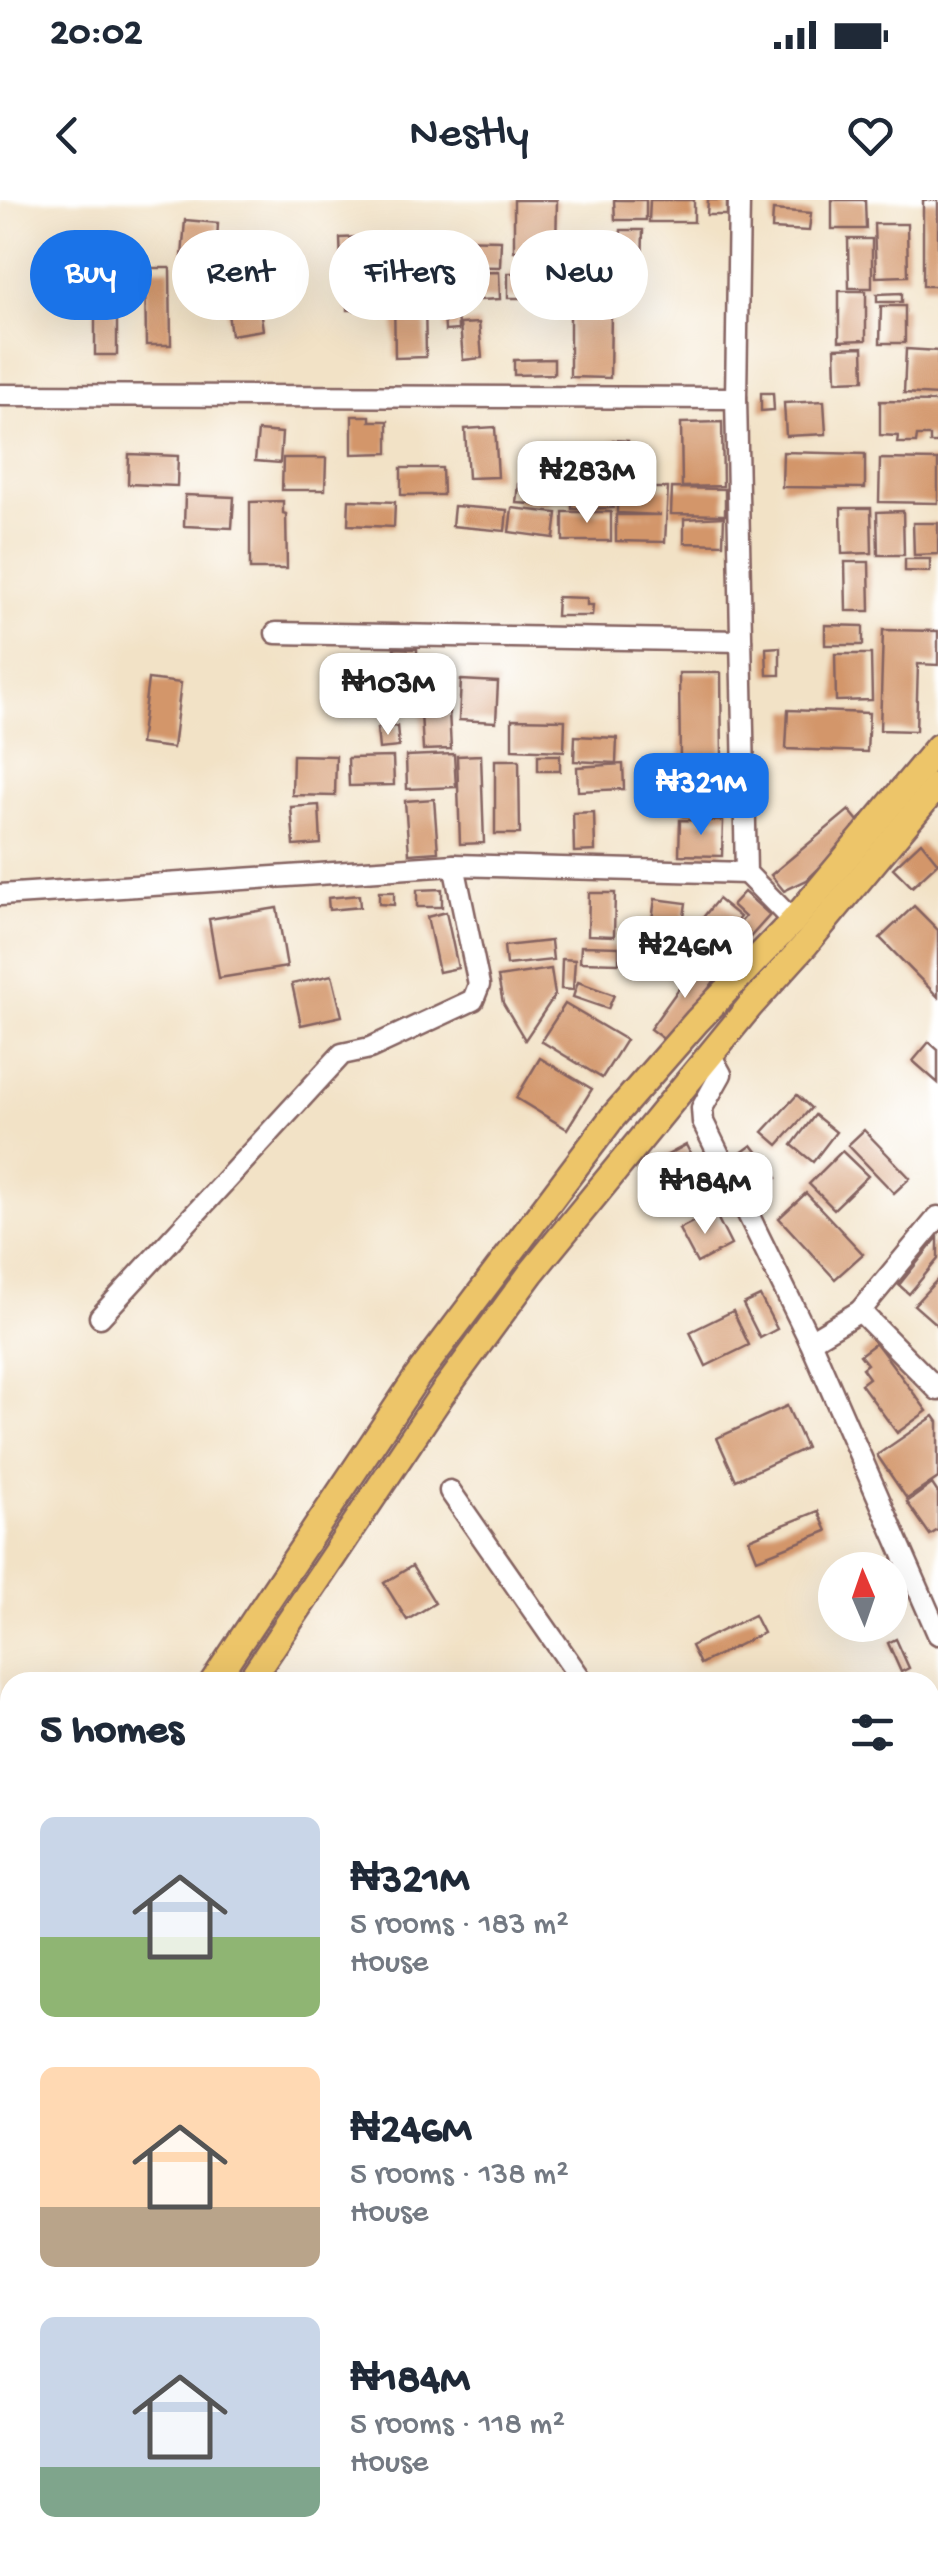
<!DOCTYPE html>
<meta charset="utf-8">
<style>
body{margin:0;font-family:"Gochi Hand",sans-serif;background:#f2f2f3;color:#1f2937;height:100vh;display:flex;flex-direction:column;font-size:38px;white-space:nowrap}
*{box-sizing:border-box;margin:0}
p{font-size:32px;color:#747a83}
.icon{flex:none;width:55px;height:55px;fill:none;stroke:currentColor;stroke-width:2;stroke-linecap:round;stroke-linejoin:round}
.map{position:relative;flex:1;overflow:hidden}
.side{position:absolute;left:0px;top:1472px;width:940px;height:892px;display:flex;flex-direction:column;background:#fff;border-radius:30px 30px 0 0;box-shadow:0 10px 40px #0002}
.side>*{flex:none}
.guide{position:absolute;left:30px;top:30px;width:880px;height:90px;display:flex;gap:20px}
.needle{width:65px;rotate:358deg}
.controls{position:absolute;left:818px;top:1352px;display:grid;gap:20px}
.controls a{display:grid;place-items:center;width:90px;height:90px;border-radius:50%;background:#fff;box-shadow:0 10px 40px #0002;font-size:50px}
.price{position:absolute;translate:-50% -85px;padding:0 22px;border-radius:20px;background:#fff;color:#222;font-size:32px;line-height:65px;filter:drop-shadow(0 2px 5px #0008)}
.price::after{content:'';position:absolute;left:50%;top:60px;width:30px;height:22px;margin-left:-15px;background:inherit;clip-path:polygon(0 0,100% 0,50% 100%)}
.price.on{background:#1a73e8;color:#fff}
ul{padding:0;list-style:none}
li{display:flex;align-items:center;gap:30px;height:250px;padding:0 40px}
li span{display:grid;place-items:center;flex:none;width:280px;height:200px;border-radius:15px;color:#555}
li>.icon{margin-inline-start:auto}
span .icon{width:120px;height:120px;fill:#fffc;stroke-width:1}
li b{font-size:42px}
h2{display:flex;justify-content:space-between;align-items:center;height:120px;padding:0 40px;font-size:42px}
.pill{padding:0 35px;border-radius:45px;background:#fff;box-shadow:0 10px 40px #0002;font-size:35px;line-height:90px}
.pill.on{background:#1a73e8;color:#fff}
.status{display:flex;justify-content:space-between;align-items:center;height:70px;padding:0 50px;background:#fff;direction:ltr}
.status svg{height:28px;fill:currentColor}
header{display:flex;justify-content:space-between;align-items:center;height:130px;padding:0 40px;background:#fff;font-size:45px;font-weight:600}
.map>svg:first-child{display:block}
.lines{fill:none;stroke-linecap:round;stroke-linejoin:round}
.stream{stroke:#7bb2ea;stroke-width:6}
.building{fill:#d3966b}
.minor-casing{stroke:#856361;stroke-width:25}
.major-casing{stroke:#856361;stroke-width:30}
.minor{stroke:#fff;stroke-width:20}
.major{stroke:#edc569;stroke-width:25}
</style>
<div class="status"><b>20:02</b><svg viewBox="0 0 49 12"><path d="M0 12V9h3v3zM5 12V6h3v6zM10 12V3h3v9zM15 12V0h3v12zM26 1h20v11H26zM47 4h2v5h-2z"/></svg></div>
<header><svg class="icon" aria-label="back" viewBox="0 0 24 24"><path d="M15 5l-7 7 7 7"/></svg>Nestly<svg class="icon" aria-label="heart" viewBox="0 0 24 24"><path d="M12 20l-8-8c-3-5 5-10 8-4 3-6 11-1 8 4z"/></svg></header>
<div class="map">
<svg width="938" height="2364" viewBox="0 0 938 2364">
<rect width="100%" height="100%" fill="#fff"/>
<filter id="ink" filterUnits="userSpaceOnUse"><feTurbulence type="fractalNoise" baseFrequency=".01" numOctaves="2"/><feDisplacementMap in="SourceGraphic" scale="20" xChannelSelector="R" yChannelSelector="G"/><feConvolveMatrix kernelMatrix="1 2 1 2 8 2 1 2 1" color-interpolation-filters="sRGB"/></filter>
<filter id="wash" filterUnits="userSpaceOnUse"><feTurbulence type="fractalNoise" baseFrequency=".0048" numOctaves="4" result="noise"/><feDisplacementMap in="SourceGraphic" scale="40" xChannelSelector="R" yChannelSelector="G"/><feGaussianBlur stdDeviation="2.25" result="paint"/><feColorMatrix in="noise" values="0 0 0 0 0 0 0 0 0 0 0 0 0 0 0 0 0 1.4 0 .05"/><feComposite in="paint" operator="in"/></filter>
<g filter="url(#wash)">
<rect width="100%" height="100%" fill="#f2e2c6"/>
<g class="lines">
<!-- stream -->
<g class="stream">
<path d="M0,1672L10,1677"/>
<path d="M909,2355L937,2364"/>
</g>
</g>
<g id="blocks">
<!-- building -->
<g class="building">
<path d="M514,0H557L556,51H514Z"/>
<path d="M614,0H646V20H615Z"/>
<path d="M650,0H694V22H649Z"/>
<path d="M708,0H727V15H707Z"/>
<path d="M832,0H865L866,29H832Z"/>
<rect x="923" y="0" width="15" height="86"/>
<path d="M773,10L811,13L809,31L772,29Z"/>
<path d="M185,20L218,23L216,59L182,57Z"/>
<path d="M874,24H907L908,76L876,77Z"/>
<path d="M621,30H643L642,70L619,69Z"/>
<path d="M438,33L441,62L393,66L390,37Z"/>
<path d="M384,36L386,62L341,64L340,38Z"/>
<path d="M449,39L501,40L500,67L448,66Z"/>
<path d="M848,39H872V88H849Z"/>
<path d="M145,68H170L171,145H146Z"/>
<path d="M612,71L613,105L564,107L563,73Z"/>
<path d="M499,72L500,99L459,101L458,73Z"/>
<path d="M255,73L263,130L231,135L223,77Z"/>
<path d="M442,73H456L458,130L445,131Z"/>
<rect x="508" y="73" width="45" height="25"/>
<path d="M391,78L392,110H347V79Z"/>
<rect x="95" y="82" width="22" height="73"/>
<path d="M839,91H866V140L839,141Z"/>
<path d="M902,93V102H877V94Z"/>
<path d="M394,97H425L426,157L395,158Z"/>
<path d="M881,106H905V143H880Z"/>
<path d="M570,108L611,109L610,178L570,177Z"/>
<path d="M479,123L482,158L463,160L460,124Z"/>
<path d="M863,147L864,180L836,181L835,148Z"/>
<path d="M906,149L938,151V195L904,193Z"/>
<path d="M554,159V174L514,175V160Z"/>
<path d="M761,193H773L774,210L761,211Z"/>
<path d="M824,201L826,234L786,236L784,203Z"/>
<path d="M880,201L938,202V243H930V236H917L916,243H897L898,236L880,235Z"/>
<path d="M352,216H370V221H388V253L352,254Z"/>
<path d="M722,222L723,286L682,287L681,223Z"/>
<path d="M495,227L498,277L468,278L465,229Z"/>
<path d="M258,231L282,233L280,263L255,261Z"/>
<path d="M613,240L628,241L627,270L612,269Z"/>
<path d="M783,252L865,254V288L782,287Z"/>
<path d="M129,254L178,256L177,286L128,284Z"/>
<path d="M283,258H326L325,290H282Z"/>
<path d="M880,259L938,260V303L879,302Z"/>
<path d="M401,268H442L443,295H401Z"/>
<path d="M518,284L550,286L549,305L516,303Z"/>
<path d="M572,284H613V308L572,309Z"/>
<path d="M617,288H668L665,342L616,341V315H661L617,313Z"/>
<path d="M672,288L725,289V315L671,314Z"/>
<path d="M185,295L234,297L232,328L184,326Z"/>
<path d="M349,300L395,302L394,327L348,325Z"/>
<path d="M283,301V313L286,314L287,369H250V302Z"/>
<path d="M454,306L507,310L505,331L452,326Z"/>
<path d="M512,308L557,313L554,338L509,332Z"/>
<path d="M841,308H871L872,353L842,354Z"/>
<path d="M903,311L904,355H878L877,312Z"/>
<rect x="563" y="312" width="48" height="29"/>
<path d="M724,317L723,344L684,343V319Z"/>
<path d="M913,323H938V354L914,355Z"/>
<path d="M905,359H930V372L905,371Z"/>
<path d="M845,362H869L870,411H846Z"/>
<path d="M557,397L587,398V405H593L592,416H556Z"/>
<path d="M825,425L863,426V445H825Z"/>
<path d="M883,430L938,431V465L918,464L916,531L880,530Z"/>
<path d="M780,447V475H767L766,448Z"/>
<path d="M394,448L417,449V462H394Z"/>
<path d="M835,454H871L872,500L836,501Z"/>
<path d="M396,464L399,512L376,514L373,466Z"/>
<path d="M420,465L423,506L403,508L399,467Z"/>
<path d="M679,473H721L722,560L680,561Z"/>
<path d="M148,479L181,483L173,548L140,544Z"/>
<path d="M461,480L498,482L496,522L459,520Z"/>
<path d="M788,510L869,513L867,552L786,549Z"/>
<path d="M449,511L451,549L423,550L421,512Z"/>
<path d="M512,519L565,520L564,551L512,549Z"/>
<path d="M397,526L399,547L379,549L377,528Z"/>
<path d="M575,536L617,538L616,563L574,561Z"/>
<path d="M454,554L456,587L407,589L406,556Z"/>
<path d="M293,555L336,556L335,596L292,595Z"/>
<path d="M481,555L484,643L460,644L457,556Z"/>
<rect x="538" y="555" width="22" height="16"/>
<path d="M393,557L394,585L349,586L348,558Z"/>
<path d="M495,560H519L520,634H495Z"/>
<path d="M623,564L624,589L578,591L577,567Z"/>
<path d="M683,574L729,575V616H683Z"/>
<path d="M434,599L438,652L409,654L405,601Z"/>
<path d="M319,605L321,644L294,646L291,607Z"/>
<path d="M849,610L862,626L807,680L784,691L771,675Z"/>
<path d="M594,612L595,651L574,652L573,613Z"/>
<path d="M680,620L723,621L722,656L679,655Z"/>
<path d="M921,642L938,663L912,687L893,668Z"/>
<path d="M442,689V707H417V690Z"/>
<path d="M379,692H394V705L379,704Z"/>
<path d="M744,692L770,715L725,765L712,753L745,717L732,705Z"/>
<path d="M589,693H615L614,736L588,735Z"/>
<path d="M359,695L360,707L329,710L328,698Z"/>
<path d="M655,699L686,703L679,752L648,748Z"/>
<path d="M718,699L740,717L711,753L688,736Z"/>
<path d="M914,706L938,730V797L880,738Z"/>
<path d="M277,708L287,767L219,778L209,719Z"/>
<path d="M446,712L458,768L439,772L427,717Z"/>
<path d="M551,741L553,760L506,765L504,746Z"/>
<path d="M581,746L619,747V763L580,762Z"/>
<path d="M562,759L575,760L573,790L561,789Z"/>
<path d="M700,759L720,773L669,843L650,829Z"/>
<path d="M551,769L555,795L525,840L503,803L498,777Z"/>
<path d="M332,775L342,816L301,825L292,784Z"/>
<path d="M578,782L614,795L608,809L573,797Z"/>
<path d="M565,804L626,840L602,878L541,841Z"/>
<path d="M929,842L938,850V883L913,861Z"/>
<path d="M540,858L592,889L567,929L516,898Z"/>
<path d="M797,895L811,908L778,945L763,932Z"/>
<path d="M815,915L836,932L813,962L792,945Z"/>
<path d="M864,930L910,978L894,993L848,945Z"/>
<path d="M686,945L714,998L690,1011L680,993L670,998L663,986L674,980L662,958Z"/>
<path d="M752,945L777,978L762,990L737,956Z"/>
<path d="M842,951L868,976L834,1009L809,984Z"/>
<path d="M806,993L863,1054L835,1079L779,1018Z"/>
<path d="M714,1011L731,1045L697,1063L679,1029Z"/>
<path d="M938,1037V1059L909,1094L899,1085Z"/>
<path d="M938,1079V1126L914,1105Z"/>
<path d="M760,1096L777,1129L760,1138L743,1104Z"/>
<path d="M733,1111L749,1145L706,1166L690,1132Z"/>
<path d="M876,1143L927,1211L897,1233L861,1184L869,1178L862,1168L867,1164L860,1155Z"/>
<path d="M787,1206L806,1248L736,1280L717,1238Z"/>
<path d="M934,1216L938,1222V1278L907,1299L877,1255Z"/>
<path d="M932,1284L938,1293V1330L930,1335L907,1302Z"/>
<path d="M818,1311L827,1331L757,1359L749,1339Z"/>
<path d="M412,1366L435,1403L407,1420L384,1383Z"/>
<path d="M754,1415L763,1433L700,1464L691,1446Z"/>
<path d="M896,1439L909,1468L901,1472L888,1443Z"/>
<path d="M938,1557V1593L935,1587L930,1589V1560Z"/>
<path d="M938,1637V1682L930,1663V1640Z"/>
<path d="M938,1687V1732L933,1734L930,1690Z"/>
<path d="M938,1739V1804L930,1793V1744Z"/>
<path d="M935,1825L938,1831V1863L930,1867V1828Z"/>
</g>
</g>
</g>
<g filter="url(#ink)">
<use href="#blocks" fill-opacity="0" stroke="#856361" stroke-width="2.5"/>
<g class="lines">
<defs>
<g id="minor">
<path d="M739,0L736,198L746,673L793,721"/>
<path d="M0,195L736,198"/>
<path d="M276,433L741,441"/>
<path d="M0,695L454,665L746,673"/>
<path d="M711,856L721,874L702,908L703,922L810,1141L938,1434"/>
<path d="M860,1111L938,1017"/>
<path d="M100,1117L342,854L370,848L473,800L479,785L454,665"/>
<path d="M810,1141L860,1111L938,1190"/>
<path d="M450,1291L583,1482"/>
<path d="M930,1545L938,1541"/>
<path d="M930,2044L938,2057"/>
<path d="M213,2364L214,2355"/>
<path d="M445,2364V2355"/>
</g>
<g id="major">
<path d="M213,1482L417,1177L612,918L697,821L793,721L938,547"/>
<path d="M249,1482L442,1194L531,1073L750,806L806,744L938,585"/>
<path d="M0,1823L10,1806"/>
<path d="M0,1881L10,1865"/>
</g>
</defs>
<!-- minor casing -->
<use href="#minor" class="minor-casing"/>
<!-- major casing -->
<use href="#major" class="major-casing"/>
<!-- minor -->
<use href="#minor" class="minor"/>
<!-- major -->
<use href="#major" class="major"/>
</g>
</g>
</svg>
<div class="controls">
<a><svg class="needle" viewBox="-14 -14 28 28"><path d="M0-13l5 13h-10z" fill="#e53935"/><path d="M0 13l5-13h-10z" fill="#747a83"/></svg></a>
</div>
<b class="price" style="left:587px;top:326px">₦283M</b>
<b class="price" style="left:388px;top:538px">₦103M</b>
<b class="price on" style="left:701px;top:638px">₦321M</b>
<b class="price" style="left:685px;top:801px">₦246M</b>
<b class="price" style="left:705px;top:1037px">₦184M</b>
<div class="guide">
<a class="pill on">Buy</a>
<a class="pill">Rent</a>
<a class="pill">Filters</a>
<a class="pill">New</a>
</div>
<section class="side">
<h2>5 homes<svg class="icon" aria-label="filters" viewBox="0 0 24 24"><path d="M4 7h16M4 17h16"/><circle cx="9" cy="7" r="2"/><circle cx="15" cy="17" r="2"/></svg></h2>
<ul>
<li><span style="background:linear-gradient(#c9d6e8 60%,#8fb573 0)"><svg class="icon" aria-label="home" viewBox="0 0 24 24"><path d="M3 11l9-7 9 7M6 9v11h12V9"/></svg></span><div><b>₦321M</b><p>5 rooms · 183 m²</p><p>House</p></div></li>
<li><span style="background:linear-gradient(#ffd9b3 70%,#b9a48a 0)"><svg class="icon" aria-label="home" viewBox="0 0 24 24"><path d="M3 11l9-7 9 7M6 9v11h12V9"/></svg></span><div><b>₦246M</b><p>5 rooms · 138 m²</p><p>House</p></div></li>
<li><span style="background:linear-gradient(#c9d6e8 75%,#7fa58c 0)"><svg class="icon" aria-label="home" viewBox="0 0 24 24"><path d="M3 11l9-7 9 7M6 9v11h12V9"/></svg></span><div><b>₦184M</b><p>5 rooms · 118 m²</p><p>House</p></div></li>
</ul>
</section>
</div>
